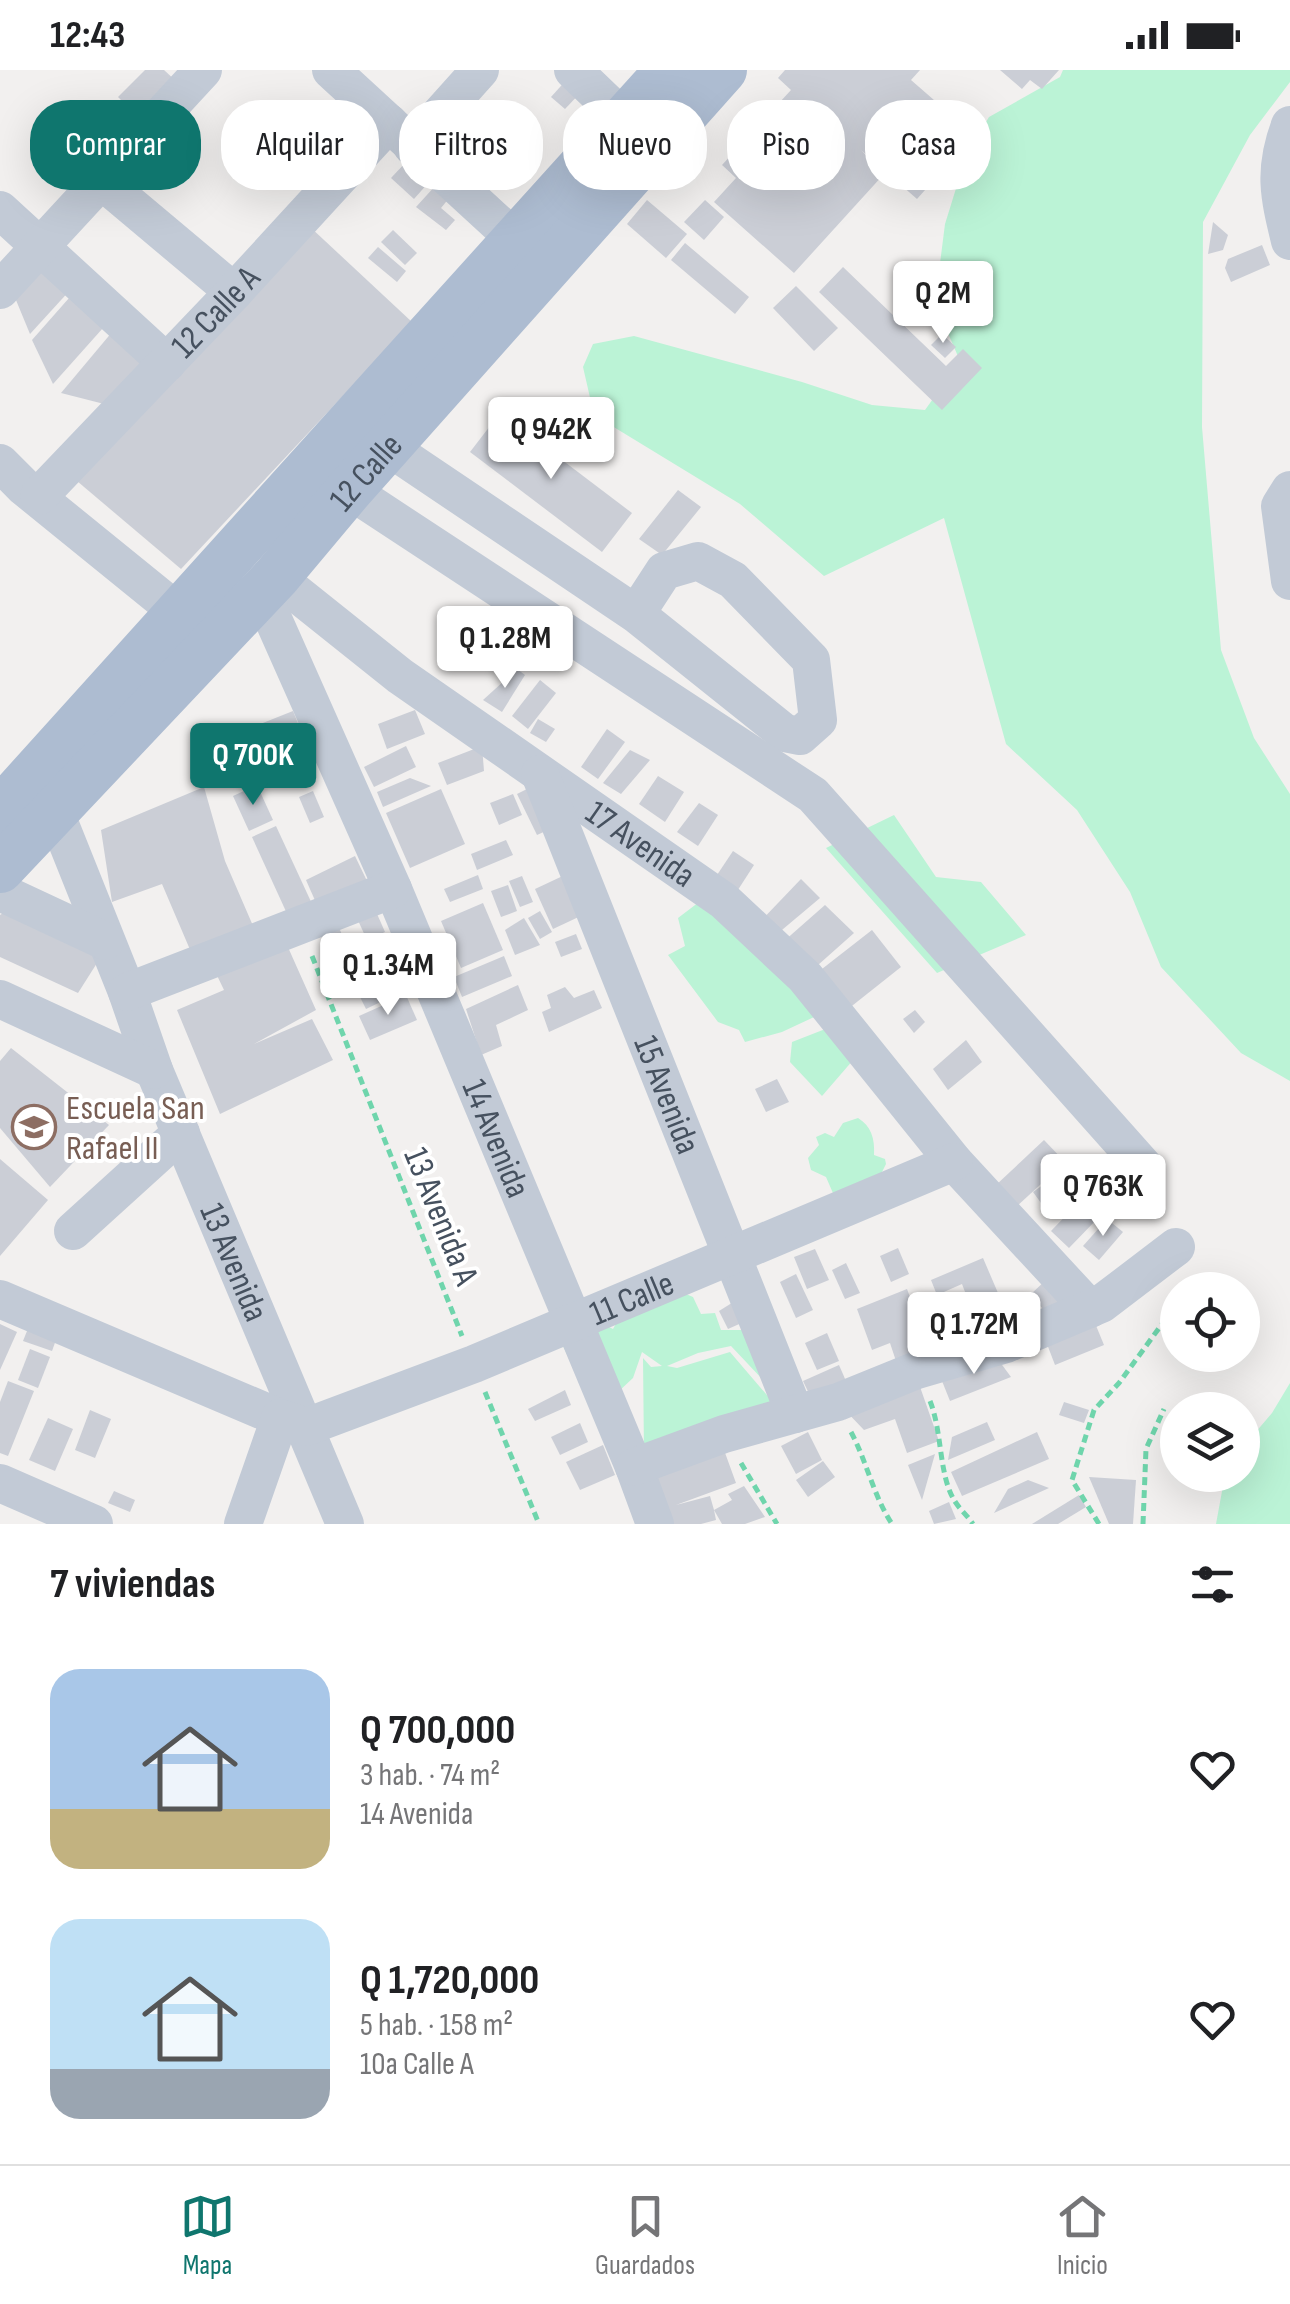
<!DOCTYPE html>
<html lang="es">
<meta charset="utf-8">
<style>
body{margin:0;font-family:"Sofia Sans Condensed",sans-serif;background:#f6f6f6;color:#202124;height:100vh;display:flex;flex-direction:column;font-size:38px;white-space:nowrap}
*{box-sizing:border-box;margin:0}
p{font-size:32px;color:#757577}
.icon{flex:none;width:55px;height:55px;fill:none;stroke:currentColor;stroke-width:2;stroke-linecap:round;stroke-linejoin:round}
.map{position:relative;height:1454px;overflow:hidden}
.side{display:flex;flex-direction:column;background:#fff;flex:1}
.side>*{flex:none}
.banner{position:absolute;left:30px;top:30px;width:1230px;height:90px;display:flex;gap:20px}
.buttons{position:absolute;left:1160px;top:1202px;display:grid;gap:20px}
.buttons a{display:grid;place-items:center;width:100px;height:100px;border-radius:50%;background:#fff;box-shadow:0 10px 40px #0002;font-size:50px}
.price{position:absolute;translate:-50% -85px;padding:0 22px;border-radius:10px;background:#fff;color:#222;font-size:32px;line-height:65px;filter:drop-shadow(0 2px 5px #0008)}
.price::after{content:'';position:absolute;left:50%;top:60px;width:30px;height:22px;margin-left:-15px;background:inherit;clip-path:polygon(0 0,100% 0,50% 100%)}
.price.on{background:#0f766e;color:#fff}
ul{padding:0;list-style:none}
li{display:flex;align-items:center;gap:30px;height:250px;padding:0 50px}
li span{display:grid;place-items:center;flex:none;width:280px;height:200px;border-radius:30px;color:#555}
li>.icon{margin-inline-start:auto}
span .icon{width:120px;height:120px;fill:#fffc;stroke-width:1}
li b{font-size:42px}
h2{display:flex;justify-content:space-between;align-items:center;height:120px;padding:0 50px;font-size:42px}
.tag{padding:0 35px;border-radius:40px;background:#fff;box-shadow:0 10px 40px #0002;font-size:35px;line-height:90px}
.tag.on{background:#0f766e;color:#fff}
.status{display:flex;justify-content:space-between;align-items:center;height:70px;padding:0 50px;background:#fff;direction:ltr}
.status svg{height:28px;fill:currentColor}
.menu{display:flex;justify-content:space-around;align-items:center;height:140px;border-top:2px solid #e0e0e0;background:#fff;font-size:28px;color:#757577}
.menu a{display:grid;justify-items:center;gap:5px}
.menu .on{color:#0f766e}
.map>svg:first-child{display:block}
.green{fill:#bbf3d6}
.building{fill:#cbced6}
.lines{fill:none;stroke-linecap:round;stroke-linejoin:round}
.path{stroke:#6fd5ac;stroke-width:5;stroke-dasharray:8 5;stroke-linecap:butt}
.minor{stroke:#c2cad6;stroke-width:38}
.major{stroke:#adbcd1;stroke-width:48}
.labels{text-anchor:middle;stroke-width:8;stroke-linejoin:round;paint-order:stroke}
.street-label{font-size:35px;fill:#46515f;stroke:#fff}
.education-label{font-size:35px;fill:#785e54;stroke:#fff;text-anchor:start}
</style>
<div class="status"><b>12:43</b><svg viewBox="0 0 49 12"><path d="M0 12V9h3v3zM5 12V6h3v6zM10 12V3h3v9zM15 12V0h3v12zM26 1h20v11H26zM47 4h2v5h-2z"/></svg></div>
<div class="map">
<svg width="1290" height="1454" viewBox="0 0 1290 1454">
<rect width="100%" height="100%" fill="#f2f0ef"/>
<!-- green -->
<g class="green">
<path d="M1063,0H1290V12L1250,65L1203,152L1202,357L1221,580L1254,668L1290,724V1011L1241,983L1161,897L1130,822L1077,740L1006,674L944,448L824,506L740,434L594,345L583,297L593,274L634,266L802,312L872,335L925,340L960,291L935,233L945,154L967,83L989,47L1060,7Z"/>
<path d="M894,745L936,807L981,812L1026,865L937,903L826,778Z"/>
<path d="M703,829L827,941L782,962L745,972L739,960L718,952L668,885L685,876L678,848Z"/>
<path d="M833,956L854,989L822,1026L790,992L792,972Z"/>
<path d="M858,1048C871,1056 875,1068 874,1085L885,1089L886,1094L877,1112L839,1137L826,1107L811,1100L808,1088L819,1075L816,1067L825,1063L834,1067L843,1053Z"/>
<path d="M679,1221L693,1227L701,1244L715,1243L721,1260H750L778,1326L731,1276L698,1283L667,1296L677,1298L730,1282L772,1331L644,1384L643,1288L651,1297L662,1296L642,1282L633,1308L618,1322L574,1299L563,1276L605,1255L613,1259L618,1250Z"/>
<path d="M1290,1313V1454H1216L1225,1405H1242L1243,1377L1272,1343Z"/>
</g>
<!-- building -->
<g class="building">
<path d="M145,0H164L177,12L140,49L118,27Z"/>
<path d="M785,0H920L911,10L942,37L918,65L950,92L917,129L861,80L884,104L794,203L714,132L736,108L722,95L791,20L778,8Z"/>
<path d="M1000,0H1059L1042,19L1030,10L1022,19Z"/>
<path d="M569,7L583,20L565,39L551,27Z"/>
<path d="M407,91L429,112L414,129L391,108Z"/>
<path d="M436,115L450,127L441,138L455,150L446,160L416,137Z"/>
<path d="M647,130L687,164L666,188L627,154Z"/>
<path d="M705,130L724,147L704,170L684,152Z"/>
<path d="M1213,152L1228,165L1223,180L1208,184Z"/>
<path d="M309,156L412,252L181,499L77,411Z"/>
<path d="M393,160L417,183L405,195L381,172Z"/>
<path d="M685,173L749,227L735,244L671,190Z"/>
<path d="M1262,175L1270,195L1231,212L1225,198L1228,189Z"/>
<path d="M378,177L406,201L397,212L368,188Z"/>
<path d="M38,188L72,218L30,264L11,218Z"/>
<path d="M843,197L946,296L963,279L982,298L942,340L819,222Z"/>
<path d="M796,216L838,258L814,281L773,238Z"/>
<path d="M77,219L111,249L53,314L32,270Z"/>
<path d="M118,255L155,285L112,336L61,323Z"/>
<path d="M942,264L956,277L945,288L931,275Z"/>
<path d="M500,343L632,443L602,482L470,382Z"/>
<path d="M678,420L701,437L662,485L639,469Z"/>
<path d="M517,599L525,605L502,642L483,630Z"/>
<path d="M540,610L556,623L528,659L512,646Z"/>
<path d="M415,640L425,664L387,679L378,654Z"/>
<path d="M293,641L307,675L257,696L243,661Z"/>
<path d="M538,649L555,659L546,672L530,663Z"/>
<path d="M607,659L625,672L598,709L581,697Z"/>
<path d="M235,662L251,698L226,710L210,674Z"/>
<path d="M406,676L416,697L374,717L364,697Z"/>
<path d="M482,676L484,701L447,715L438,693Z"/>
<path d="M630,680L650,690L621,724L603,713Z"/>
<path d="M658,706L684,722L665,752L639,734Z"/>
<path d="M410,708L431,716L383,737L377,722Z"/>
<path d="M539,713L559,755L537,765L517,724Z"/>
<path d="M257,715L273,750L249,761L233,726Z"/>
<path d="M204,717L225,791L257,865L194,889L162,814L112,832L101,760Z"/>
<path d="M441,719L465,774L410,798L386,743Z"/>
<path d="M313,721L324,747L310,753L299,727Z"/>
<path d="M513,724L522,745L499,755L490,733Z"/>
<path d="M699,733L718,745L698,776L677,762Z"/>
<path d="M276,756L313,836L289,848L252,767Z"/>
<path d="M506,770L513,785L477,800L471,784Z"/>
<path d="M733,781L754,795L734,826L715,808Z"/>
<path d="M355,786L367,811L317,835L306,810Z"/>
<path d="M567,804L585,844L553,859L535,819Z"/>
<path d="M478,805L483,819L450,832L444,819Z"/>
<path d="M522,806L533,832L520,837L509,811Z"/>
<path d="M801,809L820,828L776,865L756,856Z"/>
<path d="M508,815L517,841L501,847L491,821Z"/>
<path d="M483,833L503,880L461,898L441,851Z"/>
<path d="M825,835L854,863L809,903L783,872Z"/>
<path d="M374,837L385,862L367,870L356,846Z"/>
<path d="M8,840L104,882L78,923L0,887V845Z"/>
<path d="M540,841L552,862L540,869L528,848Z"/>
<path d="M524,848L540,875L515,885L505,860Z"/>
<path d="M338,855L347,877L333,882L324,861Z"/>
<path d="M872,860L901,897L843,943L813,906Z"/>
<path d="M576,864L582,879L561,887L555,872Z"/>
<path d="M383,873L397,901L382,908L369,880Z"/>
<path d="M287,875L316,940L254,974L312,949L333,990L220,1044L177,940L224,920L211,893Z"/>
<path d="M353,877L365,901L345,910L334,885Z"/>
<path d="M504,886L512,906L462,927L454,907Z"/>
<path d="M385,913L391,927L366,939L355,917Z"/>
<path d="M518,915L528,940L496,955L502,976L481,985L466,939Z"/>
<path d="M565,917L574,928L594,920L602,938L549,962L542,942L551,938L547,925Z"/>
<path d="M406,925L417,950L370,970L359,946Z"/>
<path d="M915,940L925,952L914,963L903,949Z"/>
<path d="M966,970L982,992L948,1020L933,999Z"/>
<path d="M11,978L109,1055L50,1117L0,1058V991Z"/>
<path d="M777,1009L789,1032L766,1042L755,1019Z"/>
<path d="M1044,1070L1065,1092L1016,1137L996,1115Z"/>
<path d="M0,1089L48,1130L0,1186Z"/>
<path d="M1068,1097L1087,1123L1080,1131L1098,1148L1069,1178L1051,1161L1080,1131L1052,1148L1033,1122Z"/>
<path d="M1107,1149L1123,1162L1099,1190L1083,1176Z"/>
<path d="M898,1178L909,1204L891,1212L880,1186Z"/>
<path d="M815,1179L829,1210L807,1219L794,1187Z"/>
<path d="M983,1188L998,1223L970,1235L962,1214L937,1225L931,1210Z"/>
<path d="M846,1193L860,1223L845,1229L832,1200Z"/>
<path d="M796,1204L813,1240L796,1248L780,1212Z"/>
<path d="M1047,1209L1072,1236L1055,1252L1030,1225Z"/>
<path d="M907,1219L929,1278L896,1291L890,1273L872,1280L857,1239Z"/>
<path d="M735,1231L746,1251L728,1259L719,1241Z"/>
<path d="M1090,1241L1104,1275L1055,1295L1042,1261Z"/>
<path d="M960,1243L972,1271L952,1279L940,1252Z"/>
<path d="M33,1246L61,1256L52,1281L23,1271Z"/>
<path d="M0,1254L17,1262L0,1300Z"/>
<path d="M827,1263L839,1291L817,1300L805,1273Z"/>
<path d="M30,1279L50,1287L38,1318L18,1310Z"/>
<path d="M994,1284L1011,1307L950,1331L940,1306Z"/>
<path d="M839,1295L849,1318L814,1334L803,1311Z"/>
<path d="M8,1311L34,1321L8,1386L0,1383V1332Z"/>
<path d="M919,1314L939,1371L907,1383L895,1349L864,1360L843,1338Z"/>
<path d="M565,1320L571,1335L535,1351L528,1339Z"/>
<path d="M1064,1332L1089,1340L1084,1353L1059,1345Z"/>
<path d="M90,1340L111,1349L95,1388L75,1380Z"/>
<path d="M48,1348L73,1359L55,1401L29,1390Z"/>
<path d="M987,1352L995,1370L948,1390L952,1367Z"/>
<path d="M580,1353L588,1372L560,1385L551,1367Z"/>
<path d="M808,1362L822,1390L796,1404L781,1376Z"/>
<path d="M1037,1362L1049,1389L962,1426L951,1402Z"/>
<path d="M720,1369L736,1413L676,1435L710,1426L714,1440L732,1430L728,1424L744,1416L765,1447L745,1454H722L714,1440L716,1450L701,1454H665L646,1403Z"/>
<path d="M603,1375L615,1405L580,1420L566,1392Z"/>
<path d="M935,1384L922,1430L908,1395Z"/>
<path d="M823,1391L835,1407L808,1427L796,1410Z"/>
<path d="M1089,1407L1136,1410L1133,1454H1109Z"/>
<path d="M1028,1410L1049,1418L994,1443L1008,1419Z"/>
<path d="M114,1421L135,1430L130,1442L108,1433Z"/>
<path d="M1079,1425L1086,1437L1058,1454H1032Z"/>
<path d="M949,1432L956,1449L934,1454L929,1441Z"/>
</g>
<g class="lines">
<!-- path -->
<g class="path">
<path d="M312,886L462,1266"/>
<path d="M485,1322L539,1454"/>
<path d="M930,1331C942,1361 939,1403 953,1428C958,1438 967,1445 973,1454"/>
<path d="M851,1362C867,1392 873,1425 892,1454"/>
<path d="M741,1393L777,1454"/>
<path d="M1099,1454L1072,1410L1094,1340L1119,1313L1178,1232"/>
<path d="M1143,1454L1146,1379L1164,1339"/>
</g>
<!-- minor -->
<g class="minor">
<path d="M331,0L516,170"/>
<path d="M573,0L625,50"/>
<path d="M1290,55C1273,100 1279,126 1290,171"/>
<path d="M412,76L480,0"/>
<path d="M103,112L234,222"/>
<path d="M0,140L167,293"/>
<path d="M0,220L203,0"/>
<path d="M388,377L636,544L785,663L800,666L818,650L811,590L733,510L698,491L664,501L636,544"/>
<path d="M0,393L24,417L178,542"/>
<path d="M349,420L813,725L1145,1098"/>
<path d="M1290,420L1280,436L1290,511"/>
<path id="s1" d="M39,426L234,222L389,53"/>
<path id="s2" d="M276,507L400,606L724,831L805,907L954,1092L1090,1239"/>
<path id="s3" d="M261,522L393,819L634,1397L655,1454"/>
<path id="s4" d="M540,704L795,1344"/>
<path id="s5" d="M38,726L55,742L127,922L154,1000L345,1454"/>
<path d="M0,822L105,871"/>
<path d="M127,922L393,819"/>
<path d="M0,929L154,1000"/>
<path d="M73,1161L181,1063"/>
<path d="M0,1229L280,1348"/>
<path d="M634,1397L724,1364L838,1332L917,1300L1006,1274L1101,1234L1176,1177"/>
<path d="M0,1413L94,1454"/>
<path id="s6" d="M243,1454L280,1348L306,1357L474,1294L954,1092"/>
</g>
<!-- major -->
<g class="major">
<path d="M0,741L669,0"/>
<path id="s7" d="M0,799L276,507L349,420L723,0"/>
</g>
</g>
<!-- icons -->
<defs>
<symbol id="school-ring" viewBox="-11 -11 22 22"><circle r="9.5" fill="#fff" stroke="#8d6e63" stroke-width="1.5"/><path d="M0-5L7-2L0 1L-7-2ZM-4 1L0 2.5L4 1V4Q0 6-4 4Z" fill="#8d6e63"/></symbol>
</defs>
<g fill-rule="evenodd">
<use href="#school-ring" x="9" y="1032" width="50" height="50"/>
</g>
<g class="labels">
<!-- street labels -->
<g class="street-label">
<text dy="12" stroke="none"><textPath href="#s1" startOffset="255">12 Calle A</textPath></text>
<text dy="12" stroke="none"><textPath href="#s7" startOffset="540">12 Calle</textPath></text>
<text dy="12" stroke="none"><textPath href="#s2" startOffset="452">17 Avenida</textPath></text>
<text dy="12" stroke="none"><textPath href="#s4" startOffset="345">15 Avenida</textPath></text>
<text dy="12" stroke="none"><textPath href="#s3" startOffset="595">14 Avenida</textPath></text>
<text transform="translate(442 1146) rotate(68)" y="12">13 Avenida A</text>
<text dy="12" stroke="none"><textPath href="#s5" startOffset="508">13 Avenida</textPath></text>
<text dy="12" stroke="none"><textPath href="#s6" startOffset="490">11 Calle</textPath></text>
</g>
<!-- education labels -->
<g class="education-label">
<text x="66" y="1049">Escuela San<tspan x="66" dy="40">Rafael II</tspan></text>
</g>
</g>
</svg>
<div class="buttons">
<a><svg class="icon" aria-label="locate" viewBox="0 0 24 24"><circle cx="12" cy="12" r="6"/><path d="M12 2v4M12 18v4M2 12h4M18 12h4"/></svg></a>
<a><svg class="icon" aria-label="layers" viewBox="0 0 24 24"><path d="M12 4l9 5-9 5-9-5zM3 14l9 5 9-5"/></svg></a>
</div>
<b class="price" style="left:943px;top:276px">Q 2M</b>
<b class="price" style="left:551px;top:412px">Q 942K</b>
<b class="price" style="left:505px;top:621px">Q 1.28M</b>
<b class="price on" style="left:253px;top:738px">Q 700K</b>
<b class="price" style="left:388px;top:948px">Q 1.34M</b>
<b class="price" style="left:1103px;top:1169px">Q 763K</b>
<b class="price" style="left:974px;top:1307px">Q 1.72M</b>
<div class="banner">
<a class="tag on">Comprar</a>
<a class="tag">Alquilar</a>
<a class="tag">Filtros</a>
<a class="tag">Nuevo</a>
<a class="tag">Piso</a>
<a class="tag">Casa</a>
</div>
</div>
<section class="side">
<h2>7 viviendas<svg class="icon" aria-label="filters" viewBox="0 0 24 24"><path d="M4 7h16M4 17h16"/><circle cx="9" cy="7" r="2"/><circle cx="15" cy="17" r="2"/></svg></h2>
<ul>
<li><span style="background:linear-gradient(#a9c7e8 70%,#c2b280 0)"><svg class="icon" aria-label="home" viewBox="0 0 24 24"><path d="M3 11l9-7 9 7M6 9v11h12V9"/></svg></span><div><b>Q 700,000</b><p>3 hab. · 74 m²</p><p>14 Avenida</p></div><svg class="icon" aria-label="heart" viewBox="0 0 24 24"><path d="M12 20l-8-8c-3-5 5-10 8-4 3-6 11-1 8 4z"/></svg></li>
<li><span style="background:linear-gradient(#bfe0f5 75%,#9aa5b1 0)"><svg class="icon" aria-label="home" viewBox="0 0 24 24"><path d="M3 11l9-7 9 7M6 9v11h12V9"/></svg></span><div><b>Q 1,720,000</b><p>5 hab. · 158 m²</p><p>10a Calle A</p></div><svg class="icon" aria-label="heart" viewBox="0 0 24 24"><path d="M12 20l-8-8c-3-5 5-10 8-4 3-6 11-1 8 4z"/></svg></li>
</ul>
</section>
<nav class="menu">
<a class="on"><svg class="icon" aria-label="map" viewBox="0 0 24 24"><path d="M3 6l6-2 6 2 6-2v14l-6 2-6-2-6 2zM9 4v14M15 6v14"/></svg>Mapa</a>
<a><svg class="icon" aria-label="saved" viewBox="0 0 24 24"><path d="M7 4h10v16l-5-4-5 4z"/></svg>Guardados</a>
<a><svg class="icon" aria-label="home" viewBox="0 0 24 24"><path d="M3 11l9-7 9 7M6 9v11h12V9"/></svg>Inicio</a>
</nav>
